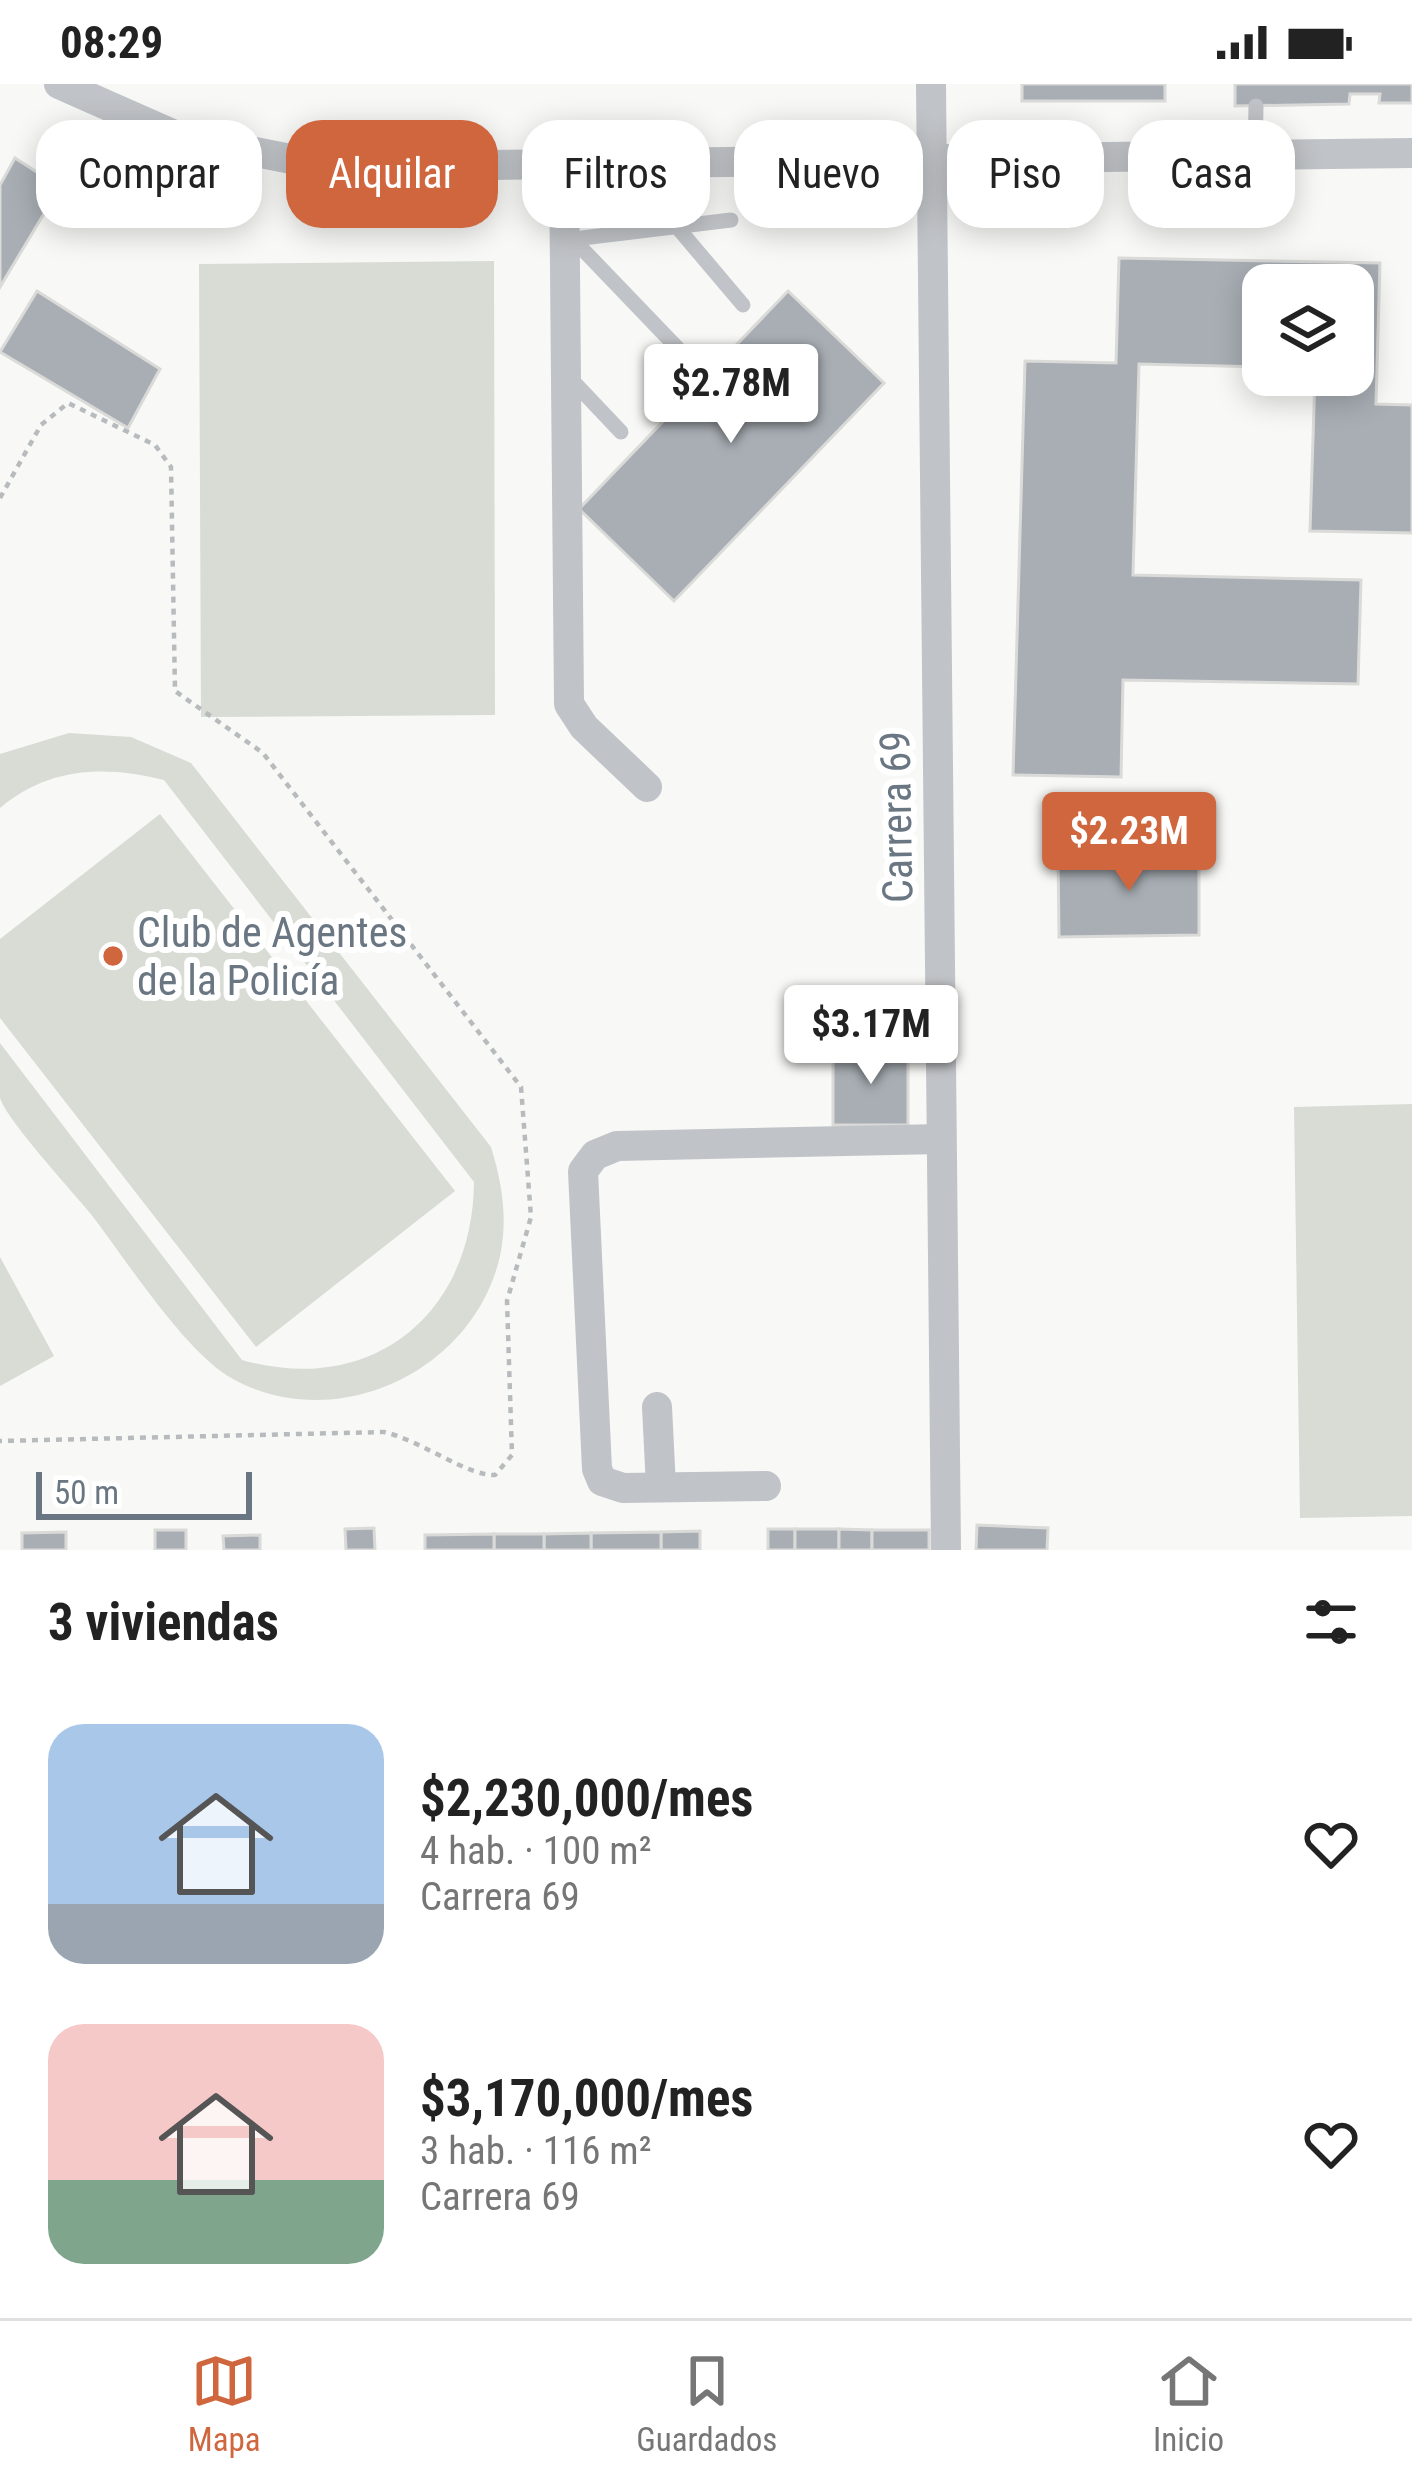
<!DOCTYPE html>
<html lang="es">
<meta charset="utf-8">
<style>
body{margin:0;font-family:"Roboto Condensed",sans-serif;background:#f2f2f2;color:#222;height:100vh;display:flex;flex-direction:column;font-size:45px;white-space:nowrap}
*{box-sizing:border-box;margin:0}
p{font-size:39px;color:#767676}
.icon{flex:none;width:66px;height:66px;fill:none;stroke:currentColor;stroke-width:2;stroke-linecap:round;stroke-linejoin:round}
.map{position:relative;height:1466px;overflow:hidden}
.panel{display:flex;flex-direction:column;background:#fff;flex:1}
.panel>*{flex:none}
.top-card{position:absolute;left:36px;top:36px;width:1341px;height:108px;display:flex;gap:24px}
.controls{position:absolute;left:1242px;top:180px;display:grid;gap:24px}
.controls a{display:grid;place-items:center;width:132px;height:132px;border-radius:24px;background:#fff;box-shadow:0 6px 30px #0003;font-size:60px}
.scale{position:absolute;left:36px;bottom:30px;width:216px;box-sizing:border-box;padding-left:12px;border:6px solid #6a7783;border-top:0;font-size:33px;line-height:42px;white-space:nowrap;color:#6a7783;-webkit-text-stroke:9px #fff;paint-order:stroke}
.price{position:absolute;translate:-50% -102px;padding:0 27px;border-radius:12px;background:#fff;color:#222;font-size:39px;line-height:78px;filter:drop-shadow(0 3px 6px #0008)}
.price::after{content:'';position:absolute;left:50%;top:72px;width:36px;height:27px;margin-left:-18px;background:inherit;clip-path:polygon(0 0,100% 0,50% 100%)}
.price.active{background:#d0663e;color:#fff}
ul{padding:0;list-style:none}
li{display:flex;align-items:center;gap:36px;height:300px;padding:0 48px}
li span{display:grid;place-items:center;flex:none;width:336px;height:240px;border-radius:36px;color:#555}
li>.icon{margin-inline-start:auto}
span .icon{width:144px;height:144px;fill:#fffc;stroke-width:1}
li b{font-size:51px}
h2{display:flex;justify-content:space-between;align-items:center;height:144px;padding:0 48px;font-size:51px}
.pill{padding:0 42px;border-radius:36px;background:#fff;box-shadow:0 6px 30px #0003;font-size:42px;line-height:108px}
.pill.active{background:#d0663e;color:#fff}
.status{display:flex;justify-content:space-between;align-items:center;height:84px;padding:0 60px;background:#fff;direction:ltr}
.status svg{height:33px;fill:currentColor}
.menu{display:flex;justify-content:space-around;align-items:center;height:168px;border-top:3px solid #e0e0e0;background:#fff;font-size:33px;color:#767676}
.menu a{display:grid;justify-items:center;gap:6px}
.menu .active{color:#d0663e}
.map>svg:first-child{display:block}
.green{fill:#d8dcd5}
.building{fill:#a8aeb4;stroke:#dadad8;stroke-width:3}
.lines{fill:none;stroke-linecap:round;stroke-linejoin:round}
.path{stroke:#b8bbbe;stroke-width:4.5;stroke-dasharray:6 6;stroke-linecap:butt}
.lane{stroke:#c0c3c7;stroke-width:15}
.street{stroke:#c0c3c7;stroke-width:30}
.poi-dot{fill:#d0663e;stroke:#fff;stroke-width:4.5}
.labels{text-anchor:middle;stroke-width:12;stroke-linejoin:round;paint-order:stroke}
.street-label{font-size:42px;fill:#6a7783;stroke:#fff}
.poi-label{font-size:42px;fill:#6a7783;stroke:#fff;text-anchor:start}
</style>
<div class="status"><b>08:29</b><svg viewBox="0 0 49 12"><path d="M0 12V9h3v3zM5 12V6h3v6zM10 12V3h3v9zM15 12V0h3v12zM26 1h20v11H26zM47 4h2v5h-2z"/></svg></div>
<div class="map">
<svg width="1412" height="1466" viewBox="0 0 1412 1466">
<rect width="100%" height="100%" fill="#f8f8f6"/>
<!-- green -->
<g class="green">
<path d="M494,177L495,631L201,633L199,180Z"/>
<path d="M69,649L131,653L191,679L491,1063C502,1099 508,1134 500,1172C474,1287 337,1352 233,1295C186,1270 125,1174 90,1129C72,1107 6,1035 0,1014C0,998 0,975 0,959L242,1276C372,1313 473,1230 474,1098L164,696C105,681 48,683 0,724V670Z"/>
<path d="M160,730L455,1107L256,1263L0,934V855Z"/>
<path d="M1412,1020V1432L1300,1434L1294,1023Z"/>
<path d="M0,1173L54,1272L0,1302Z"/>
</g>
<!-- building -->
<g class="building">
<rect x="1022" y="0" width="143" height="17"/>
<path d="M1235,0H1412V19H1379L1380,10H1350L1349,20L1235,22Z"/>
<path d="M15,74L60,103L0,203V101Z"/>
<path d="M1119,174L1380,179L1376,320L1412,321V449L1310,447L1315,291H1353V201H1263V283L1139,280L1133,491L1361,496L1358,600L1123,596L1121,693L1013,691L1025,277L1116,279Z"/>
<path d="M37,207L160,285L128,344L0,268Z"/>
<path d="M788,207L884,299L674,517L579,425Z"/>
<path d="M1199,767V851L1059,853L1058,769Z"/>
<path d="M908,965V1041H833V966Z"/>
<path d="M977,1441L1048,1444L1047,1466H976Z"/>
<path d="M374,1444L375,1466H346L345,1445Z"/>
<rect x="768" y="1445" width="27" height="21"/>
<rect x="795" y="1445" width="44" height="21"/>
<path d="M839,1445L872,1446V1466H839Z"/>
<rect x="155" y="1446" width="31" height="20"/>
<rect x="872" y="1446" width="57" height="20"/>
<path d="M700,1447V1466H661V1448Z"/>
<path d="M66,1448V1466H22V1449Z"/>
<path d="M661,1448V1466H591V1449Z"/>
<path d="M591,1449V1466H544V1450Z"/>
<rect x="494" y="1450" width="50" height="16"/>
<path d="M494,1450V1466H425V1451Z"/>
<path d="M260,1451V1466H224L223,1452Z"/>
</g>
<g class="lines">
<!-- path -->
<path class="path" d="M0,414L41,341L68,319L155,361L171,383L175,607L263,669L521,1003L531,1133L507,1217L512,1371L495,1391C467,1392 420,1356 384,1348L0,1357"/>
<!-- lane -->
<g class="lane">
<path d="M1255,71L1256,22"/>
<path d="M677,143L743,221"/>
<path d="M566,148L687,274"/>
<path d="M574,155L731,136"/>
<path d="M567,291L621,348"/>
</g>
<!-- street -->
<g class="street">
<path d="M59,0L179,53L332,83L1412,69"/>
<path d="M931,0L946,1466"/>
<path d="M564,79L569,620L584,643L647,703"/>
<path d="M657,1323L661,1403"/>
<path d="M766,1402L623,1404L602,1397L597,1385L583,1087L595,1071L617,1062L941,1055"/>
</g>
</g>
<!-- markers -->
<circle class="poi-dot" cx="113" cy="872" r="12"/>
<g class="labels">
<!-- street labels -->
<g class="street-label">
<text transform="translate(896 733) rotate(-91)" y="15">Carrera 69</text>
</g>
<!-- poi labels -->
<g class="poi-label">
<text x="137" y="863">Club de Agentes<tspan x="137" dy="48">de la Policía</tspan></text>
</g>
</g>
</svg>
<div class="controls">
<a><svg class="icon" aria-label="layers" viewBox="0 0 24 24"><path d="M12 4l9 5-9 5-9-5zM3 14l9 5 9-5"/></svg></a>
</div>
<div class="scale">50 m</div>
<b class="price" style="left:731px;top:362px">$2.78M</b>
<b class="price active" style="left:1129px;top:810px">$2.23M</b>
<b class="price" style="left:871px;top:1003px">$3.17M</b>
<div class="top-card">
<a class="pill">Comprar</a>
<a class="pill active">Alquilar</a>
<a class="pill">Filtros</a>
<a class="pill">Nuevo</a>
<a class="pill">Piso</a>
<a class="pill">Casa</a>
</div>
</div>
<section class="panel">
<h2>3 viviendas<svg class="icon" aria-label="filters" viewBox="0 0 24 24"><path d="M4 7h16M4 17h16"/><circle cx="9" cy="7" r="2"/><circle cx="15" cy="17" r="2"/></svg></h2>
<ul>
<li><span style="background:linear-gradient(#a9c7e8 75%,#9aa5b1 0)"><svg class="icon" aria-label="home" viewBox="0 0 24 24"><path d="M3 11l9-7 9 7M6 9v11h12V9"/></svg></span><div><b>$2,230,000/mes</b><p>4 hab. · 100 m²</p><p>Carrera 69</p></div><svg class="icon" aria-label="heart" viewBox="0 0 24 24"><path d="M12 20l-8-8c-3-5 5-10 8-4 3-6 11-1 8 4z"/></svg></li>
<li><span style="background:linear-gradient(#f6c9c9 65%,#7fa58c 0)"><svg class="icon" aria-label="home" viewBox="0 0 24 24"><path d="M3 11l9-7 9 7M6 9v11h12V9"/></svg></span><div><b>$3,170,000/mes</b><p>3 hab. · 116 m²</p><p>Carrera 69</p></div><svg class="icon" aria-label="heart" viewBox="0 0 24 24"><path d="M12 20l-8-8c-3-5 5-10 8-4 3-6 11-1 8 4z"/></svg></li>
</ul>
</section>
<nav class="menu">
<a class="active"><svg class="icon" aria-label="map" viewBox="0 0 24 24"><path d="M3 6l6-2 6 2 6-2v14l-6 2-6-2-6 2zM9 4v14M15 6v14"/></svg>Mapa</a>
<a><svg class="icon" aria-label="saved" viewBox="0 0 24 24"><path d="M7 4h10v16l-5-4-5 4z"/></svg>Guardados</a>
<a><svg class="icon" aria-label="home" viewBox="0 0 24 24"><path d="M3 11l9-7 9 7M6 9v11h12V9"/></svg>Inicio</a>
</nav>
